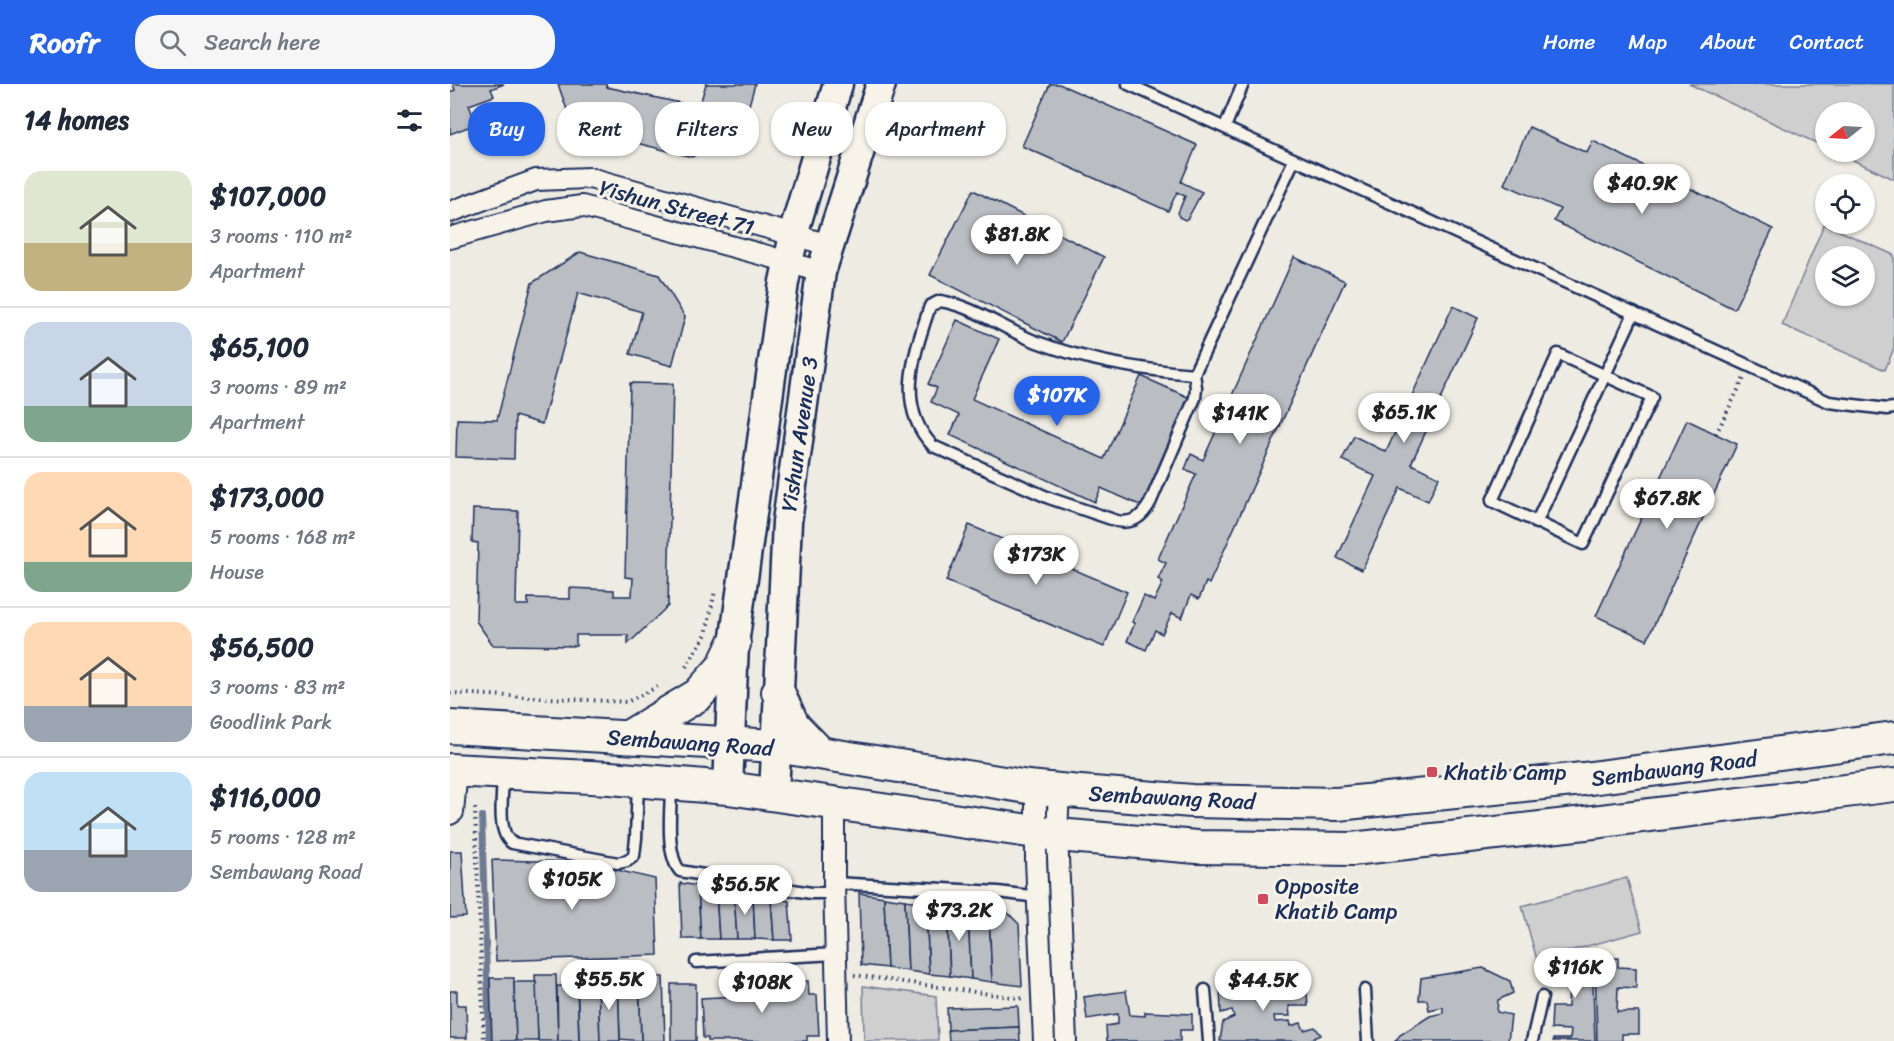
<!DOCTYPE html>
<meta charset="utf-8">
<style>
body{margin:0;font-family:Sriracha,sans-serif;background:#f6f6f7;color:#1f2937;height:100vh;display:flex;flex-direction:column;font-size:22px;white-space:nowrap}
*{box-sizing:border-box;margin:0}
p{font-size:20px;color:#747a83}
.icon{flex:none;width:33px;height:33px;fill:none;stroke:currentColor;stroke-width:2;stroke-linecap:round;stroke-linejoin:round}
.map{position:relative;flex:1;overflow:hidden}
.drawer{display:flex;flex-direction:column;background:#fff;width:450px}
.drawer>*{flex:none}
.banner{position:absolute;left:18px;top:18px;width:570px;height:54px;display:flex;gap:12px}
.needle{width:39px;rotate:252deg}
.fabs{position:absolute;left:1365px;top:18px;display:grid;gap:12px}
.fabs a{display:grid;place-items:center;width:60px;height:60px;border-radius:50%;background:#fff;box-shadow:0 2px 4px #0004;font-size:30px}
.price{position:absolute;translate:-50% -51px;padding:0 14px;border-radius:21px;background:#fff;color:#222;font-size:20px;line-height:39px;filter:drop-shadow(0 2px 3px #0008)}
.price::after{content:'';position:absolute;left:50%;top:36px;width:18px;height:14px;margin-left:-9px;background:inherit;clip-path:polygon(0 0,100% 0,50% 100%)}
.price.active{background:#2563eb;color:#fff}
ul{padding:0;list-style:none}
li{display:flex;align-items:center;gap:18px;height:150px;padding:0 24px}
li+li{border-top:2px solid #e0e1e3}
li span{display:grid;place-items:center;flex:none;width:168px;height:120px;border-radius:18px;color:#555}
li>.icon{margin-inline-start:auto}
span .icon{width:72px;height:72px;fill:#fffc;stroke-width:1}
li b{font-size:26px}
h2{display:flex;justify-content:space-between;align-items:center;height:72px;padding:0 24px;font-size:26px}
.chip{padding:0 21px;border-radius:24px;background:#fff;box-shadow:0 2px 4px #0004;font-size:21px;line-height:54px}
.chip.active{background:#2563eb;color:#fff}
header{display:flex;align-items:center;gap:36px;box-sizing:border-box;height:84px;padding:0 30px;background:#2563eb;color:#fff}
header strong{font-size:28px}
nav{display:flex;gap:33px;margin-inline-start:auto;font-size:21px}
.search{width:420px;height:54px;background:#f6f6f7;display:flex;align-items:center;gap:15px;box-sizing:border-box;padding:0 21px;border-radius:24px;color:#747a83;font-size:22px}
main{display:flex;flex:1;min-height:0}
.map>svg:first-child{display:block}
.green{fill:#cfcfcf;stroke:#757f96;stroke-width:1.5;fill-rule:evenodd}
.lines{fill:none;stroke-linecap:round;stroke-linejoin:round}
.stream{stroke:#6e7992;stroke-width:6}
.building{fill:#babdc2;stroke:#1b2f5e;stroke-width:1.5}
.lane-casing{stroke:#1b2f5e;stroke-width:15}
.street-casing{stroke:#1b2f5e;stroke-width:24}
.secondary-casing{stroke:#1b2f5e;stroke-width:33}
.primary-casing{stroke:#1b2f5e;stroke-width:36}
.path{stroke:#1b2f5e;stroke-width:4;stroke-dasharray:1.5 4.5;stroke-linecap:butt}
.lane{stroke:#f7f3e8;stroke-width:10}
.street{stroke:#f7f3e8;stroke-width:20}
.secondary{stroke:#f7f3e8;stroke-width:28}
.primary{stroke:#f7f3e8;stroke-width:32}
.poi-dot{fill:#d1495b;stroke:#f7f3e8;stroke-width:2}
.labels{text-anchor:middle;stroke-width:6;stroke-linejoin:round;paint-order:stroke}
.street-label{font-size:22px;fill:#1b2f5e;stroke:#f7f3e8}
.poi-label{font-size:22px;fill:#1b2f5e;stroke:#f7f3e8;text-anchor:start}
</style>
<header>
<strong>Roofr</strong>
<div class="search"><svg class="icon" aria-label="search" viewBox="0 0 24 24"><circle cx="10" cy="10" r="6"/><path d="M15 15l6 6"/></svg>Search here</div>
<nav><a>Home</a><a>Map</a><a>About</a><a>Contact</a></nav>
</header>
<main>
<section class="drawer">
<h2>14 homes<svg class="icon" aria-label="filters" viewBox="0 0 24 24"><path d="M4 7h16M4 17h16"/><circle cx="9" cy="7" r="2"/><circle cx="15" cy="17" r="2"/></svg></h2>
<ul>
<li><span style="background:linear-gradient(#dfe7d0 60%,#c2b280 0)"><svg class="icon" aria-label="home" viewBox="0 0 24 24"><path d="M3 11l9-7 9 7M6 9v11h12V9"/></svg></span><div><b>$107,000</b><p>3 rooms · 110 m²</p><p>Apartment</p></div></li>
<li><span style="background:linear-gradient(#c9d6e8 70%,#7fa58c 0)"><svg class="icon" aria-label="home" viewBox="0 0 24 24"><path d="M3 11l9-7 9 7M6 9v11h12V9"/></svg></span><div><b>$65,100</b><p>3 rooms · 89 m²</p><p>Apartment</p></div></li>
<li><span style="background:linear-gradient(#ffd9b3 75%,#7fa58c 0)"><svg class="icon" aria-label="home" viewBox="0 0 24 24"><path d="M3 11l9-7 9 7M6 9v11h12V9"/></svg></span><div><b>$173,000</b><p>5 rooms · 168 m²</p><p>House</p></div></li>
<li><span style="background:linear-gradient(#ffd9b3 70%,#9aa5b1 0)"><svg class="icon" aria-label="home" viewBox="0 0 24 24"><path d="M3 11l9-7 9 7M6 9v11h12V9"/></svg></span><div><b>$56,500</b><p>3 rooms · 83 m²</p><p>Goodlink Park</p></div></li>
<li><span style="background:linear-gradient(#bfe0f5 65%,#9aa5b1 0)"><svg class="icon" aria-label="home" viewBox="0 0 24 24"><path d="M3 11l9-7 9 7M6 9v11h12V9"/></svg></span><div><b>$116,000</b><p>5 rooms · 128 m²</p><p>Sembawang Road</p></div></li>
</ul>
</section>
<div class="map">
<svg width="1444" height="957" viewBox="0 0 1444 957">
<rect width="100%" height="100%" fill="#eeebe2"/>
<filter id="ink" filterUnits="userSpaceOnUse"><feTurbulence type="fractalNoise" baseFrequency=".0167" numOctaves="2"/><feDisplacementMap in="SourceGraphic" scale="12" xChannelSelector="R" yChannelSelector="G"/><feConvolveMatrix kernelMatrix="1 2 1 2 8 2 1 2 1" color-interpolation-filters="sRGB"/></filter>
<g filter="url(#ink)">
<!-- green -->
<g class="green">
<path d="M1239,0H1444V95L1385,68H1414V28H1376L1375,63Z"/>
<path d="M1374,140L1444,171V264L1435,286L1332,241ZM1414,172V212H1376V172Z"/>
<path d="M1177,794L1192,847L1087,876L1072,822Z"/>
<path d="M413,902L486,912L488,956L414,957Z"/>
</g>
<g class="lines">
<!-- stream -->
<path class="stream" d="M32,732L39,957"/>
</g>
<!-- building -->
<g class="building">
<path d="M3,0H54L41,5L44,12L19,21L26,40L0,50V8L5,6Z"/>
<path d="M108,0H156L157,3L249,23L256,0H305L292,46L242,73L123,43Z"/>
<path d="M600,0H609L747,61L731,98L752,108L738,134L735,136L729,133L728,129L735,112L727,108L718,127L572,62Z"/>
<path d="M1079,43L1137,69L1143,57L1323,145L1284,225L1104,137L1110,125L1054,100Z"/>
<path d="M523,106L654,173L612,258L480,191Z"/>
<path d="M130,168L209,191L235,233L222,282L180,270L192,228L128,209L92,340L65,332L64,375L6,373L7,335L47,336L82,199Z"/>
<path d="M844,173L895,197L759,500L756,498L749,515L741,511L732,534L722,529L712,550L705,546L696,566L677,557L685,539L682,538L694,512L704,517L713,498L708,495L716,479L708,475L746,390L735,385L741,370L753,376Z"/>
<path d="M1003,222L1028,234L961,380L989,393L978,417L950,404L912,486L887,474L925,392L892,376L904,352L936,368Z"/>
<path d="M507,236L549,255L522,315L654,375L691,292L740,314L692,422L651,404L645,418L500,351L509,331L481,318L487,304L478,300Z"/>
<path d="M180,299L223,300L218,522L178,560V551H126V562L43,561L26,537L28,459L22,458L23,425L68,427L66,521H78V514L120,515V504L164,506V512H182L183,494L175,493Z"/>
<path d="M1237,336L1287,360L1197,556L1146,532Z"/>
<path d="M519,441L677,508L654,563L496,497Z"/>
<path d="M0,767H12L16,833L0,834Z"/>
<path d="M42,776L133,778L205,795L208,871L46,877Z"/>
<path d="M230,799L248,802L251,855H232Z"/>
<path d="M248,802L266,805L269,855H251Z"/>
<path d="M266,805L284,808L287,855H269Z"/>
<path d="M284,808L303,811L305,855H287Z"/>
<path d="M409,809L434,813L437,884L411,881Z"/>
<path d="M303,811L321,814L324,856L305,855Z"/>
<path d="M434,813L455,816L458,887L437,884Z"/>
<path d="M321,814L339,817L342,856H324Z"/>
<path d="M455,816L476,819L479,890L458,887Z"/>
<path d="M476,819L497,822L500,892L479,890Z"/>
<path d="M497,822L518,824L521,895L500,892Z"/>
<path d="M518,824L539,827L542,898L521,895Z"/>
<path d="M539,827L558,829L569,840L572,902L542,898Z"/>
<path d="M1118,874H1142L1145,957H1103V955H1120L1121,946L1101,945L1102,923H1118L1119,900L1099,899L1100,880H1118Z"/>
<path d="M1145,874H1168V883L1186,884V904L1168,903L1167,928H1189V950H1172V957H1147Z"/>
<path d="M1033,884L1060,897L1063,909L1048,916L1047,928L1061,931L1058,957H945L950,951L980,932L993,929V923L979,926L977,916H969L971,894Z"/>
<path d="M85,891H106L108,957H88Z"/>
<path d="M148,891L150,957H129L127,892Z"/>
<path d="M189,893H213L215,957H191Z"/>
<path d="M40,894H64L66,957H42Z"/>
<path d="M189,896L191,957L170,955L168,897Z"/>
<path d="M168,897L170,957H150L148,898Z"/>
<path d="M306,897L307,913L320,912V899L358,897L359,911H367L369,952H357V957H258V954H253L251,914L290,912V898Z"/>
<path d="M64,898H86L88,957H66Z"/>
<path d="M856,898L858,922H839L840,932H824L825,938L840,937L841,942L851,939L854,946L865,943L871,951L857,957H770L773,938L784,933L782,926L771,929L770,899Z"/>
<rect x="221" y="900" width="25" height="57"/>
<path d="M107,902H127L129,957H108Z"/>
<path d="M0,907H7V921H16L17,954H0Z"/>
<path d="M676,907L680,931L695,932V928L742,930V946H730V957H657L656,942L668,940V930L637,935L634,913Z"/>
<path d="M568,922L569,943L498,946L497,924Z"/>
<path d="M569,943L570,957H499L498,946Z"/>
</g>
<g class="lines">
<defs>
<g id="lane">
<path d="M678,0L1379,318L1437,325L1444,324"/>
<path d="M775,43L793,0"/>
<path d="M1108,270L1202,313L1133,460L1042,417Z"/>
<path d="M744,290C691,286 637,277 587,258C555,246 524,222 490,217L480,222C465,268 444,322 483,362L599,414L667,437C683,440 692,433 700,419L745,314L746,303L744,290L844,76"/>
<path d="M1086,439L1184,229"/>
<path d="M53,691C53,710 46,748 62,759L168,779L177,777L184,772L186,754L188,698"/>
<path d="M221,703C221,725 215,770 230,787L361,809H384"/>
<path d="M384,799L548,808L588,813"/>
<path d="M246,878L385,870"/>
<path d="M755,906L759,957"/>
<path d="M915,906L918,957"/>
<path d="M1082,957L1092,913"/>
</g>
<g id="street">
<path d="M0,128L86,96L140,94L379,161"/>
<path d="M0,154L96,127L132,122L321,173L371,188"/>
<path d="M586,703V776L594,957"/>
<path d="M609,706L607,751L616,957"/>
<path d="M384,720V799L388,957"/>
<path d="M0,730L3,728L7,686"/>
</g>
<g id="secondary">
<path d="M278,704L284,560L334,198L347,137L388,0"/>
<path d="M324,710L337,438L371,188L431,0"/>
</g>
<g id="primary">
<path d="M328,608L343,641L370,669"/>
<path d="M0,643L326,662L578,703L630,708L742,717L887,720L1133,695L1444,654"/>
<path d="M178,653L248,611L273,583L284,560"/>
<path d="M0,686L160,694L278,704L607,751L747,763L902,765L1135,739L1444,701"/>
</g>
</defs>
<!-- lane casing -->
<use href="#lane" class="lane-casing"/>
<!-- street casing -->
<use href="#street" class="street-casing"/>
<!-- secondary casing -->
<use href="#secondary" class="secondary-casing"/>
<!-- primary casing -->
<use href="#primary" class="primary-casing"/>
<!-- path -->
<g class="path">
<path d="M1266,350L1294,294"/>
<path d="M236,583L256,550L265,507"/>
<path d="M0,609L177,618L211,601"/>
<path d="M25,724L34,957"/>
<path d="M404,891L575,915"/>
</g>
<!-- lane -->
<use href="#lane" class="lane"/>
<!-- street -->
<use href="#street" class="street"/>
<!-- secondary -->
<use href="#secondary" class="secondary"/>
<!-- primary -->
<use href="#primary" class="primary"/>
</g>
</g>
<!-- markers -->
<g class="poi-dot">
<rect x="976" y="682" width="12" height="12" rx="3"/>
<rect x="807" y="809" width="12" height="12" rx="3"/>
</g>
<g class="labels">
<!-- street labels -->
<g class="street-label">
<text transform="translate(227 123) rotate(15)" y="8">Yishun Street 71</text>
<text transform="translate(349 350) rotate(-82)" y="8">Yishun Avenue 3</text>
<text transform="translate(240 658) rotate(4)" y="8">Sembawang Road</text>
<text transform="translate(1224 684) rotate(-7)" y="8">Sembawang Road</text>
<text transform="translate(722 713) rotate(3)" y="8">Sembawang Road</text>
</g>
<!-- poi labels -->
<g class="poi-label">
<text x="994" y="696">Khatib Camp</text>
<text x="825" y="810">Opposite<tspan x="825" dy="25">Khatib Camp</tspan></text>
</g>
</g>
</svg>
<div class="fabs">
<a><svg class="needle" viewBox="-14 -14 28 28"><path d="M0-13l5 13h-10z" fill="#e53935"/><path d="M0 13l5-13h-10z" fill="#747a83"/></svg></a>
<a><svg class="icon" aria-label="locate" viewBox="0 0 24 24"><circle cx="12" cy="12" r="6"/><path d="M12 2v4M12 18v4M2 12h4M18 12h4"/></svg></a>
<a><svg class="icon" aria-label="layers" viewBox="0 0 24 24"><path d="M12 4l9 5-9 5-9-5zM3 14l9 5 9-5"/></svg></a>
</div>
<b class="price" style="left:1192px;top:131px">$40.9K</b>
<b class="price" style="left:567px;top:182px">$81.8K</b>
<b class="price active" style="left:607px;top:343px">$107K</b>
<b class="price" style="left:954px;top:360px">$65.1K</b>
<b class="price" style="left:790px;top:361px">$141K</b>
<b class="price" style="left:1217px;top:446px">$67.8K</b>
<b class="price" style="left:586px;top:502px">$173K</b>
<b class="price" style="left:122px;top:827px">$105K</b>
<b class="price" style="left:295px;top:832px">$56.5K</b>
<b class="price" style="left:509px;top:858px">$73.2K</b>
<b class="price" style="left:1125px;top:915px">$116K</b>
<b class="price" style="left:159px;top:927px">$55.5K</b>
<b class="price" style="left:813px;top:928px">$44.5K</b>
<b class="price" style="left:312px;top:930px">$108K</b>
<div class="banner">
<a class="chip active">Buy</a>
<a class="chip">Rent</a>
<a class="chip">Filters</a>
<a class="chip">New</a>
<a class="chip">Apartment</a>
</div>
</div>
</main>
